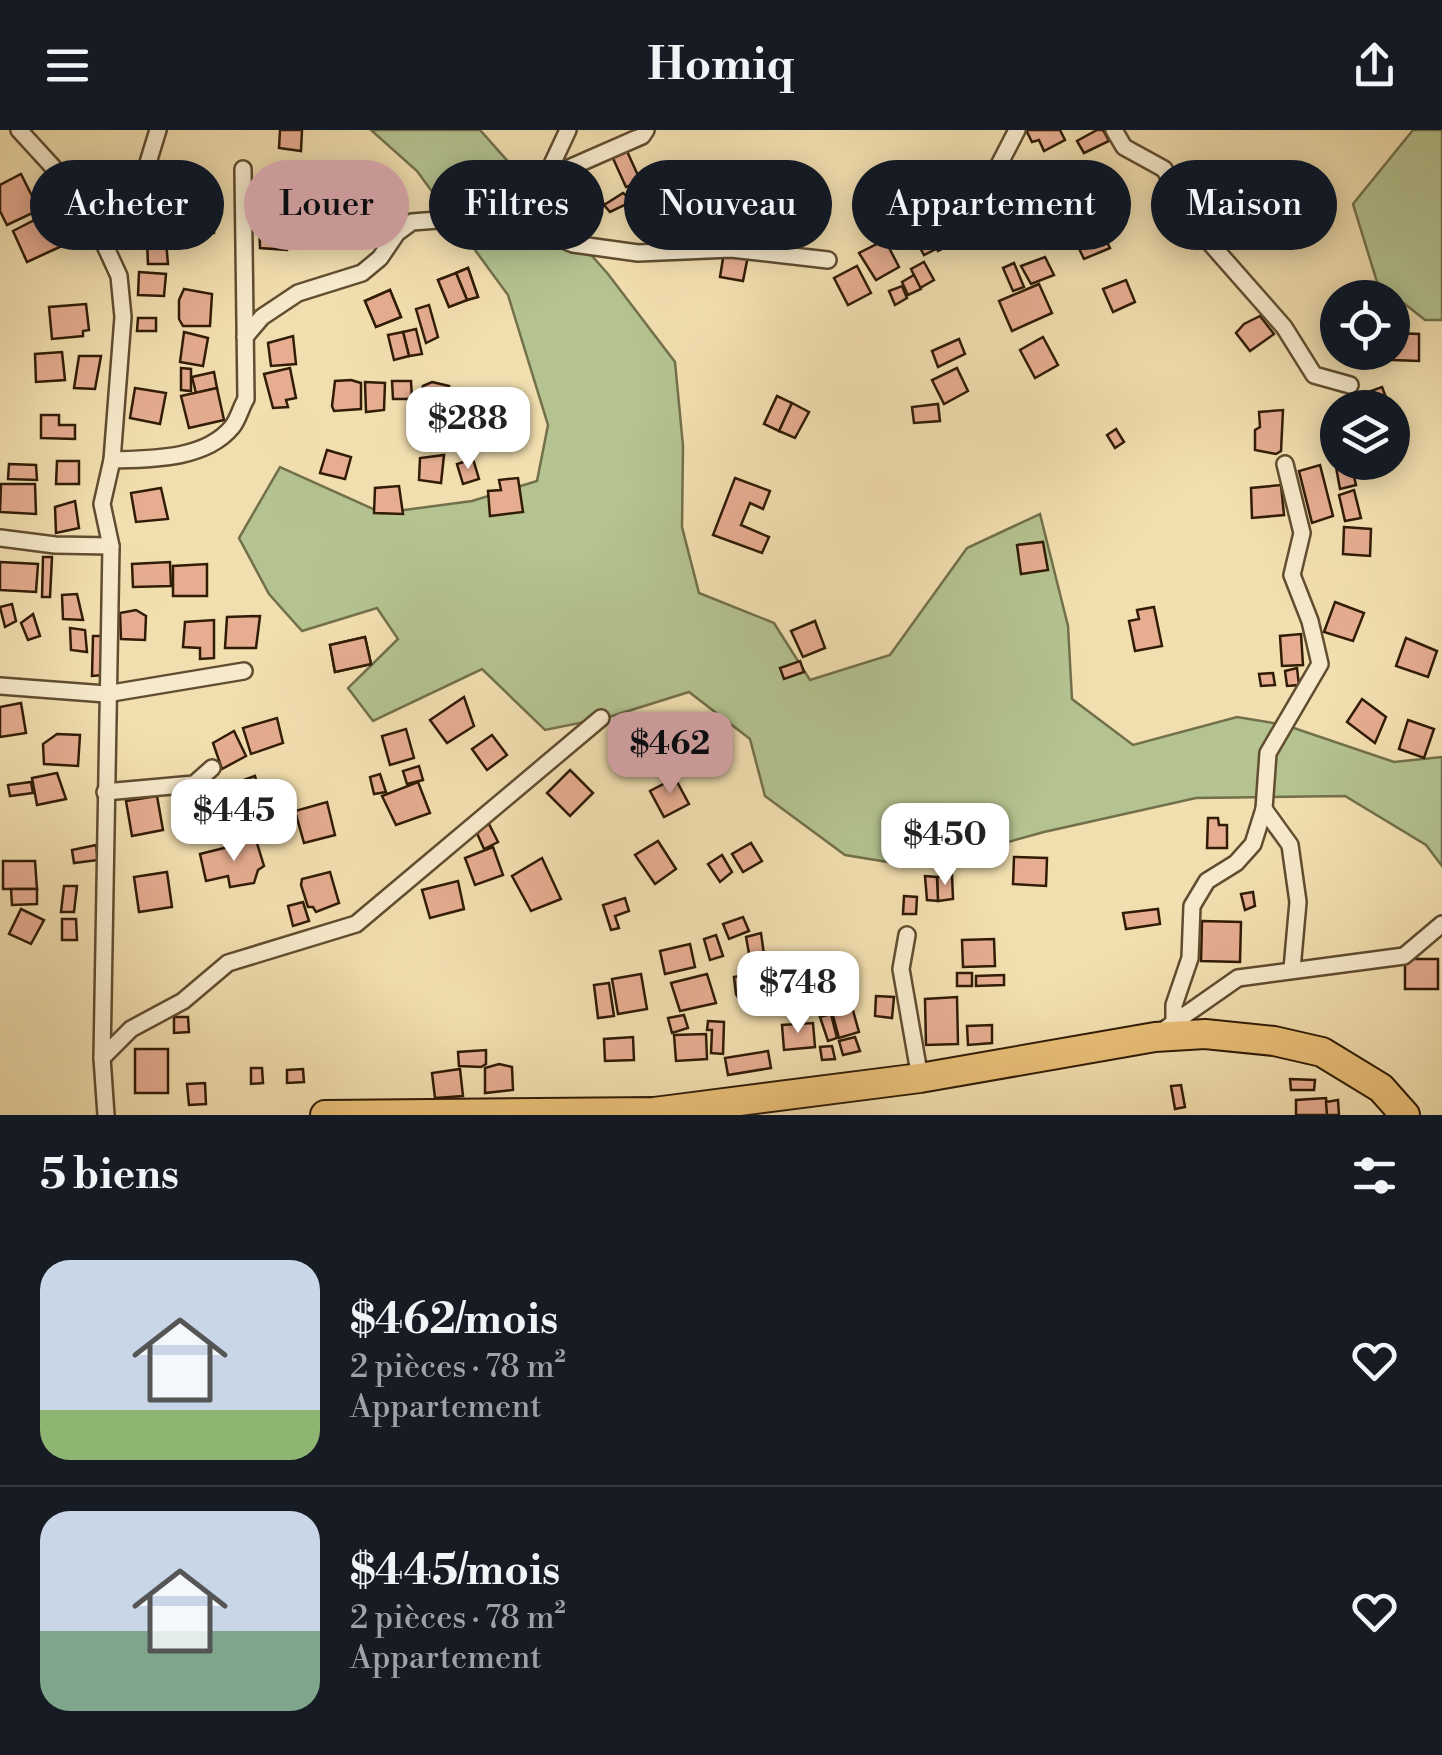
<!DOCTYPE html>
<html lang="fr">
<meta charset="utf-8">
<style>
body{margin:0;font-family:"Libre Bodoni",serif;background:#20242c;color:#f1f3f6;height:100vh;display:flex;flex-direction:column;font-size:38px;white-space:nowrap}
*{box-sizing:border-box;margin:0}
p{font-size:32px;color:#9ea1a6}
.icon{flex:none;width:55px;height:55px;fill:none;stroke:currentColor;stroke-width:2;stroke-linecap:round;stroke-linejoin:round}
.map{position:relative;height:985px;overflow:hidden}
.sheet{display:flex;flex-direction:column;background:#171b24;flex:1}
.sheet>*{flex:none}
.hud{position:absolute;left:30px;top:30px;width:1382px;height:90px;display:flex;gap:20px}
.fabs{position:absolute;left:1320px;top:150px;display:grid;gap:20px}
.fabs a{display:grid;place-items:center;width:90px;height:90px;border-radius:50%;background:#171b24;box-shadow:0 5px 25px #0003;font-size:50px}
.price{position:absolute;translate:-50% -85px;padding:0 22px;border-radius:20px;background:#fff;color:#222;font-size:32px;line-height:65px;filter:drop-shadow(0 2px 5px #0008)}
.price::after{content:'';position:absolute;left:50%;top:60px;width:30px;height:22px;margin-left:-15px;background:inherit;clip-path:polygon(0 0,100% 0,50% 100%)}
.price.current{background:#c59692;color:#111}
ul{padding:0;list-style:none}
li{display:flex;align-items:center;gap:30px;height:250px;padding:0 40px}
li+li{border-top:2px solid #363941}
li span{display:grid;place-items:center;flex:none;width:280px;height:200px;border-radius:30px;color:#555}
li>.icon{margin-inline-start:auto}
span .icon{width:120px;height:120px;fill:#fffc;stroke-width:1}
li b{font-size:42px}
h2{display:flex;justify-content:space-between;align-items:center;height:120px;padding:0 40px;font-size:42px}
.pill{padding:0 35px;border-radius:45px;background:#171b24;box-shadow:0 5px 25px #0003;font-size:35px;line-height:90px}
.pill.current{background:#c59692;color:#111}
header{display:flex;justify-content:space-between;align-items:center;height:130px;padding:0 40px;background:#171b24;font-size:45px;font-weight:800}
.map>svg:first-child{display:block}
.green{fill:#b4c390;stroke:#72704b;stroke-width:2.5}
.building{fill:#e6ad91;stroke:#311c06;stroke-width:2.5}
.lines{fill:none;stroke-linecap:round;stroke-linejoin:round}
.minor-casing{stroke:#614d30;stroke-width:20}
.trunk-casing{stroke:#311c06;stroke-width:32}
.minor{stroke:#f7eacc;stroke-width:15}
.trunk{stroke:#e9c078;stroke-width:28}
</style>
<header><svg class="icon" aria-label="menu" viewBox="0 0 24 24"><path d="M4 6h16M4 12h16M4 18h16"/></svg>Homiq<svg class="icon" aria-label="share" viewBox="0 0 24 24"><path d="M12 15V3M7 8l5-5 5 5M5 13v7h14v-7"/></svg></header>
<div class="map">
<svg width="1442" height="985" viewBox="0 0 1442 985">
<rect width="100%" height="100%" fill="#f2dfb0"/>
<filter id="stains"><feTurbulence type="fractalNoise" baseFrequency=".002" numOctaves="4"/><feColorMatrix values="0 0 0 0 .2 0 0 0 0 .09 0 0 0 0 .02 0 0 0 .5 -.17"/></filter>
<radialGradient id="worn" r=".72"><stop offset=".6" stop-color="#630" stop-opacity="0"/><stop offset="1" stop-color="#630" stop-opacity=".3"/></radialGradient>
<!-- green -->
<g class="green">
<path d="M371,0H480L608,144L675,232L683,316L682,397L699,463L774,493L810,550L890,525L967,418L1040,384L1068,496L1072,569L1133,615L1237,587L1285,595L1394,632L1442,627V736L1426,715L1345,666L1196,668L1044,702L918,737L845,725L765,666L750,609L689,562L609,587L545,600L482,539L373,591L348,558L398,509L377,478L302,501L269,464L239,408L280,337L382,383L472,371L537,351L548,295L508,165L417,41Z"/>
<path d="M1413,0H1442V190H1425L1377,152L1353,74Z"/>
</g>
<!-- building -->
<g class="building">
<path d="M280,0H302L301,21L279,18Z"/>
<path d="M1026,0H1060L1065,10L1044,21L1039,10L1032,12Z"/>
<path d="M1097,0H1103L1109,11L1084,23L1077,11Z"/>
<path d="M626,19L641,52L626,57L611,24Z"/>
<path d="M1201,40L1210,54L1193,64L1185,50Z"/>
<path d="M21,44L39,80L7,95L0,81V55Z"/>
<path d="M1032,47L1038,61L1018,70L1011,57Z"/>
<path d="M209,49L214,71L187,77L183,54Z"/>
<path d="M209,49L214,71L187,77L183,54Z"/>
<path d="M594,50L604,75L579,84L570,59Z"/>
<path d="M594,50L604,75L579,84L570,59Z"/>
<path d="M163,52L168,73L147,76L142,60Z"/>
<path d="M885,61L893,88L864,97L856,70Z"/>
<path d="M1038,61L1044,72L1036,74L1040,83L1031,86L1022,67Z"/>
<path d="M623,63L633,71L610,82L604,75Z"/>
<path d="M975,65L992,90L971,104L954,79Z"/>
<path d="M1026,70L1031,81L1022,86L1026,94L1016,98L1007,79Z"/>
<path d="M951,79L965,107L954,113L952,109L951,114L938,121L923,93Z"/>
<path d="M50,82L64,115L27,132L13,101Z"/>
<path d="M215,86L214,103L189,102V89Z"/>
<path d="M1227,86L1240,110L1226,117L1215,93Z"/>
<path d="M288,88L287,120L260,118L259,89Z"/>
<path d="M1098,93L1110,118L1084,129L1072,104Z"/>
<path d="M926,101L936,119L924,125L914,107Z"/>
<path d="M313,105L315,115L300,117L298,107Z"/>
<path d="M313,105L315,115L300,117L298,107Z"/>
<path d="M885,110L899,137L876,150L859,123Z"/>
<path d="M147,112H166L168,134H148Z"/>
<path d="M724,122L748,126L743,151L720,147Z"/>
<path d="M1045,127L1054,145L1031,154L1021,136Z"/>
<path d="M924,132L934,150L920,158L911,139Z"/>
<path d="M1014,133L1024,157L1013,161L1003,138Z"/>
<path d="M857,136L871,163L848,175L834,148Z"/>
<path d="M468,138L478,167L467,170L456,143Z"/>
<path d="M468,138L478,167L467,170L456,143Z"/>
<path d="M139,142L166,144L164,166L138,165Z"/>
<path d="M456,143L467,170L449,177L438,150Z"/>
<path d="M456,143L467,170L449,177L438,150Z"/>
<path d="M914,145L921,159L908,165L902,152Z"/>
<path d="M1126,150L1135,172L1113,182L1103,159Z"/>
<path d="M1039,154L1052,183L1012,201L999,171Z"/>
<path d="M902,156L907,168L895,175L889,161Z"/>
<path d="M184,159L212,164L210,196H183L179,189V170Z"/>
<path d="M390,160L401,187L376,197L365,171Z"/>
<path d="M390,160L401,187L376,197L365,171Z"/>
<path d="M86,174L89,200L83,201V206L52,209L49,177Z"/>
<path d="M429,175L438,207L426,213L416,179Z"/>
<path d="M1260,186L1274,204L1250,221L1236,203L1244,194Z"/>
<path d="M138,188H156V201H137Z"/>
<path d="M416,199L422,224L409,226L403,202Z"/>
<path d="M184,202L208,208L203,236L180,232Z"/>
<path d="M403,202L409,226L394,230L388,205Z"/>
<path d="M1394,203L1419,204V231L1393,230Z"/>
<path d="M293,206L296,234L271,236L268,213Z"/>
<path d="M1043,207L1058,235L1035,248L1020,220Z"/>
<path d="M959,209L965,224L938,237L932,221Z"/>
<path d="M62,222L65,250L36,252L35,224Z"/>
<path d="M79,226H101L95,259L74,258Z"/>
<path d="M181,238L191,239V261L181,260Z"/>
<path d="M290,238L296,268L286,270L288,277L273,278L264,244Z"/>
<path d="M957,238L968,261L944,274L932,250Z"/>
<path d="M214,242L217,258L196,263L192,247Z"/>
<path d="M351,250L361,253V279L334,281L332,276L335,251Z"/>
<path d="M392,251H411L412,269H393Z"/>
<path d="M365,252L385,253L384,280L366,282Z"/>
<path d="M432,252L449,256L445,279L419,273L423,256Z"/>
<path d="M1382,257L1390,278H1358L1354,267Z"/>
<path d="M135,258L166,263L160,294L130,288Z"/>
<path d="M217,258L224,290L189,298L181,266Z"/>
<path d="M777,266L792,273L779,301L764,294Z"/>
<path d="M451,268H463L465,294L454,295Z"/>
<path d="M792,273L809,282L795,308L779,301Z"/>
<path d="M938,274L940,291L914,293L912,277Z"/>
<path d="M1283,280L1281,321L1276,324L1255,320V300L1260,297L1259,282Z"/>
<path d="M41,285H59V295H75V309L41,308Z"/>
<path d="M1116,299L1124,312L1115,318L1107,305Z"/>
<path d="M327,320L351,327L345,349L320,343Z"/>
<path d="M444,325L441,353L419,350L420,328Z"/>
<path d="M473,329L479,349L463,354L457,334Z"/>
<path d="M57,331H79V354H56Z"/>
<path d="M9,334L36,335L37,350L8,349Z"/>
<path d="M1351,334L1356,355L1340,359L1336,337Z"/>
<path d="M1320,335L1333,386L1312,393L1299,341Z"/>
<path d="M518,348L523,382L490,386L488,361L501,360L499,350Z"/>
<path d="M735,348L770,361L763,379L750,373L741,395L769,407L762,423L713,405Z"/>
<path d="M1,354H35L36,384L0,382Z"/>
<path d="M1281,355L1284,385L1252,388L1251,358Z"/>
<path d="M399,356L403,384L374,383L375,358Z"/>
<path d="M161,358L168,389L136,392L131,363Z"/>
<path d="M1354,360L1361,388L1345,391L1339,365Z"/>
<path d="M75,371L79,398L56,403L55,377Z"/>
<path d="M1344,397L1371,399L1370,426L1343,424Z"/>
<path d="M1043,412L1048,440L1021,444L1017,415Z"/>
<path d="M43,427H52L50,467H42Z"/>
<path d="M0,432L38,434L36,462L0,460Z"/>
<path d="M170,432L171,456L133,457L132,434Z"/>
<path d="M207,434V466H173V436Z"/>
<path d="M77,464L83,490L63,489L62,465Z"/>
<path d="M1335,472L1364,483L1353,511L1324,502Z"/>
<path d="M12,474L16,491L5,497L0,477Z"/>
<path d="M1154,477L1162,516L1135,521L1129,491L1139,489L1137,480Z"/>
<path d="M136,480L146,486L145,510L121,509L120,483Z"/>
<path d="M33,484L40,506L28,510L21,493Z"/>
<path d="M260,486L256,518H225L227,487Z"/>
<path d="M214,490V528L200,529V518L183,517L185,492Z"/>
<path d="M815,491L825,518L803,527L791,501Z"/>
<path d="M70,498L85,500L87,522L71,520Z"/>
<path d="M1301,504L1303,535L1282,536L1280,506Z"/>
<path d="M93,506H103V545L92,546Z"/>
<path d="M365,507L371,534L335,542L330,515Z"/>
<path d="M365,507L371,534L335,542L330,515Z"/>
<path d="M1406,508L1437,521L1428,547L1396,536Z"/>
<path d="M800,531L804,542L784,549L780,538Z"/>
<path d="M1297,538L1299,555L1287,556L1285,541Z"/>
<path d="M1273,543L1275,555L1261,556L1259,544Z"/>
<path d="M464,567L474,596L447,613L430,590Z"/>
<path d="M1362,569L1386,587L1375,613L1347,592Z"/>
<path d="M21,573L26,603L0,607V577Z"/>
<path d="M277,588L283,613L251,624L243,598Z"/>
<path d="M1408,590L1434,599L1424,628L1399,619Z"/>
<path d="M699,591L709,615L685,625L675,602Z"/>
<path d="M406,599L414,628L390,635L382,606Z"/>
<path d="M234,601L246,626L222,639L213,613Z"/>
<path d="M57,604L80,605L78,636L44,634L43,614Z"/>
<path d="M492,605L507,625L487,640L472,619Z"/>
<path d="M419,636L423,650L407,654L403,641Z"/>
<path d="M570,640L593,663L570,686L547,663Z"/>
<path d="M57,643L66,669L37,675L32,648Z"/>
<path d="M380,644L386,662L374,664L370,647Z"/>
<path d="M255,646L261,668L230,678L224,657Z"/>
<path d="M675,648L689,674L664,687L650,661Z"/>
<path d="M31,652L33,663L10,666L8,655Z"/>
<path d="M418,652L430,683L396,695L382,666Z"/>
<path d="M157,666L163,700L132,706L126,671Z"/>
<path d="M327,672L335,705L304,713L295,681Z"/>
<path d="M223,676L234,700L212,709L200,686Z"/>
<path d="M1208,688H1218L1219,695H1227V718H1207Z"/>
<path d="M489,694L498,712L484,719L476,701Z"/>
<path d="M256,710L264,736L258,740L254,753L230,757L228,746L206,751L200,724Z"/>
<path d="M658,711L676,739L655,754L635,725Z"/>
<path d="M751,713L762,731L743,742L732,724Z"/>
<path d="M96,715L98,730L74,733L72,720Z"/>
<path d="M493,717L503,745L475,755L465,728Z"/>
<path d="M722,725L732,742L720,752L708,734Z"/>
<path d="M1014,727L1047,728L1046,756L1013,754Z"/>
<path d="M542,728L561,769L531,781L512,746Z"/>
<path d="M3,731H35L37,759H3Z"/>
<path d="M167,742L172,777L139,782L134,747Z"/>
<path d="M330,742L339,773L316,782L313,777H308L301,755L302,749Z"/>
<path d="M952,745L953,769L938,771L937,747Z"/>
<path d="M925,746L937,747L938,771L927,770Z"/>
<path d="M458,751L464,779L430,788L422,760Z"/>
<path d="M64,756H77L74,782H61Z"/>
<path d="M11,759H37V774L12,775Z"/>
<path d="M1253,762L1255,776L1245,780L1241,764Z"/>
<path d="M904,766L917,767L916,784H903Z"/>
<path d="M625,768L629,781L615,786L619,798L611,800L603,775Z"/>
<path d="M303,772L309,791L293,796L288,776Z"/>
<path d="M21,779L44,790L31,814L9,804Z"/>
<path d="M1158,779L1160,794L1126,799L1123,783Z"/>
<path d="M743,787L749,801L729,809L723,794Z"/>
<path d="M62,789H76L77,810H62Z"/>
<path d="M1202,791L1241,792L1240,832L1201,831Z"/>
<path d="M761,803L766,839L752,840L746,807Z"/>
<path d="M716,805L723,826L710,830L704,809Z"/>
<path d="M994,809L995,836L963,837L962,810Z"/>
<path d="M690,814L695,837L665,844L660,821Z"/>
<rect x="1405" y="829" width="33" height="30"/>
<path d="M784,836L790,861L771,865L766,839Z"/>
<path d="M757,843L760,869L741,872L736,864L734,847Z"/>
<rect x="957" y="843" width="15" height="13"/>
<path d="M641,844L647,879L618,884L612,849Z"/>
<path d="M707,844L716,873L680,881L671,853Z"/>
<path d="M829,845L830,859L794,864L792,853Z"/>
<path d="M1004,845V855L976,856V846Z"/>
<path d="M609,853L614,886L598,888L594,855Z"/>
<path d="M845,855L847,867L827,871L825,859Z"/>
<path d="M876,866L894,867L892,888L875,886Z"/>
<path d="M957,867L958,914L926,915L925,869Z"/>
<path d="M852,877L859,902L839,908L832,882Z"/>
<path d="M831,884L837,908L828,911L820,887Z"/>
<path d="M684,885L688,898L672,903L668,888Z"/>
<path d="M174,887H188L189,902L174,903Z"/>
<path d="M708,891L724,892L723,924L711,923L712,900H707Z"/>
<path d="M813,893L815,917L784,920L782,895Z"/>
<path d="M992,895V913L968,915L967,896Z"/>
<path d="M706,904L707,929L676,931L674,905Z"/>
<path d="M633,907L634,930L605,931L604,909Z"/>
<path d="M855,907L860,921L843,925L839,911Z"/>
<path d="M832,916L835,929L822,930L820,917Z"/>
<rect x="135" y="919" width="33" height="44"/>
<path d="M486,920V934L481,937L459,936L458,922Z"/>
<path d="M768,921L771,938L728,945L725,928Z"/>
<path d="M499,934L512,937L513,960L485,963V938Z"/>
<path d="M251,938H262L263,953L251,954Z"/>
<path d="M303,939L304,952L287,953V940Z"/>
<path d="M460,939L463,966L435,968L432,943Z"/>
<path d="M1290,949L1315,950L1314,960H1291Z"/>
<path d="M205,953L206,974L189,975L187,954Z"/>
<path d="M1181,955L1185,977L1175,979L1171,956Z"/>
<path d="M1326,968L1328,985H1296V970Z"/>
<path d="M1338,970L1339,985H1327L1326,972Z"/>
</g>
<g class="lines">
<defs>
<g id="minor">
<path d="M19,0L85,72L119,146L123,187L112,330L102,374L111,416L102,928L106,985"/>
<path d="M1114,0L1124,17L1164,39L1203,105L1284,197L1314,245L1350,255"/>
<path d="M546,48L642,6L646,0"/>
<path d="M988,56L1017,0"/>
<path d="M85,72C102,76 119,86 135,75L158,0"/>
<path d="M525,92L568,0"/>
<path d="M245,207L262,187L298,163L362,143L380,128L397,103L412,92L502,85L573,114L638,123L731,119L828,130"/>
<path d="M112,330C150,329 205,330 232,297C238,290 241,277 246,269L243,39"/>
<path d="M1285,334L1302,403L1292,445L1310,491L1320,534L1268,623L1264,679L1290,715L1298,772L1292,839"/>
<path d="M0,408L55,415L111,416"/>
<path d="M0,556L106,564L244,541"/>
<path d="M105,662L194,654L212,638"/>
<path d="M907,805L901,839L920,948"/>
<path d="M1174,892V875L1190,828L1192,776L1207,751L1236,733L1253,714L1264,679"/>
<path d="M1158,904L1238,848L1404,826L1442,794"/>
<path d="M102,928L131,899L183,871L228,833L356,794L601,588"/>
</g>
<path id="trunk" d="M325,985L654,982L920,948L1155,907L1205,904L1274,911L1322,922L1381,958L1405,985"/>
</defs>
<!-- minor casing -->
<use href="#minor" class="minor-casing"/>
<!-- trunk casing -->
<use href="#trunk" class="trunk-casing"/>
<!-- minor -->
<use href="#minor" class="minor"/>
<!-- trunk -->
<use href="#trunk" class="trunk"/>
</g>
<rect width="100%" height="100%" filter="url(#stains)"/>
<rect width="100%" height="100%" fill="url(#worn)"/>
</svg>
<div class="fabs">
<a><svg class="icon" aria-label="locate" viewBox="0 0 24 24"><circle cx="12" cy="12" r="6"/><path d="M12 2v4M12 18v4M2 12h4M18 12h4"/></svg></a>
<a><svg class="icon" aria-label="layers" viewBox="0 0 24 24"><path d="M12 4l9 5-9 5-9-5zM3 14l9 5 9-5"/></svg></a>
</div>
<b class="price" style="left:468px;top:342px">$288</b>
<b class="price current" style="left:670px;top:667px">$462</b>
<b class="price" style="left:234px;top:734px">$445</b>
<b class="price" style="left:945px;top:758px">$450</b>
<b class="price" style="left:798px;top:906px">$748</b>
<div class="hud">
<a class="pill">Acheter</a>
<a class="pill current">Louer</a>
<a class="pill">Filtres</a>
<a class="pill">Nouveau</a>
<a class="pill">Appartement</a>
<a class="pill">Maison</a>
</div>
</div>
<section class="sheet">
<h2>5 biens<svg class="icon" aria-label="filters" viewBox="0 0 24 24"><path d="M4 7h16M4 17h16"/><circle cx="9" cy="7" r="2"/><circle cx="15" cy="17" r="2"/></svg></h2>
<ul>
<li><span style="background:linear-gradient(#c9d6e8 75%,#8fb573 0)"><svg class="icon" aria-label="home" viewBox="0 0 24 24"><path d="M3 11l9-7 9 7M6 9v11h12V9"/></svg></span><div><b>$462/mois</b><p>2 pièces · 78 m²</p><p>Appartement</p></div><svg class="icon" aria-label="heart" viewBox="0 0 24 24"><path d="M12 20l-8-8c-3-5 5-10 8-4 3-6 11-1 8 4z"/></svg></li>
<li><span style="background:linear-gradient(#c9d6e8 60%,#7fa58c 0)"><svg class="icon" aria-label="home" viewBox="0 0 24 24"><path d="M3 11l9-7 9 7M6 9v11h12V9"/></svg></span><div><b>$445/mois</b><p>2 pièces · 78 m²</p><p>Appartement</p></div><svg class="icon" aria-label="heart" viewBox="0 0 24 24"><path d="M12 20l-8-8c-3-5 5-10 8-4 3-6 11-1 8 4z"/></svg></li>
</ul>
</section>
